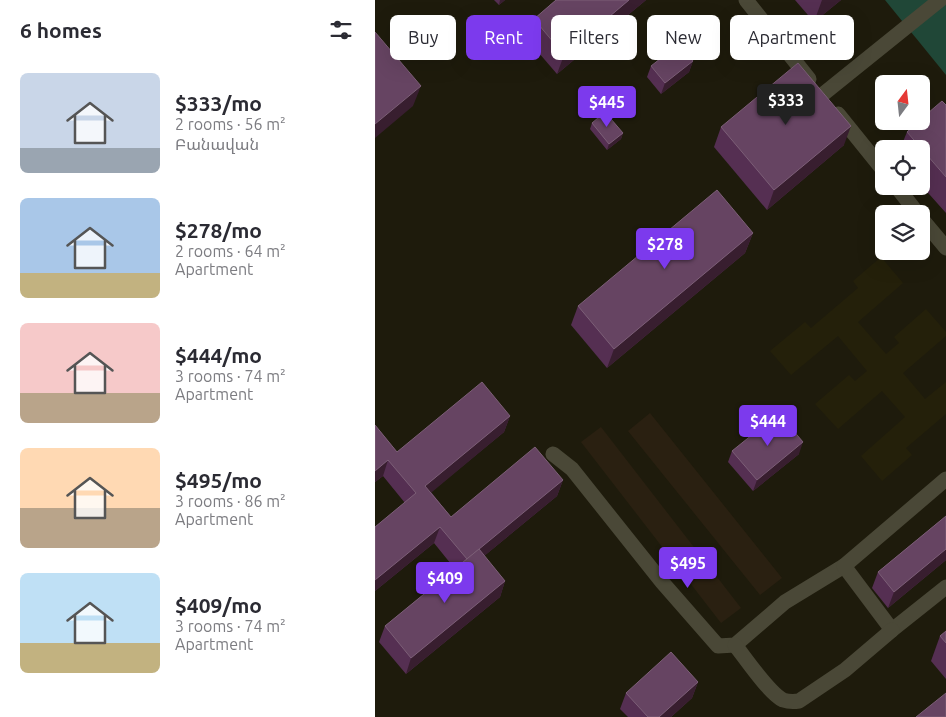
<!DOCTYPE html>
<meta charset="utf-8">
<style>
body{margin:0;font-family:Ubuntu,"Noto Sans Armenian",sans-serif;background:#f2f2f3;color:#2b2b33;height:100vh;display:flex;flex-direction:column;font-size:19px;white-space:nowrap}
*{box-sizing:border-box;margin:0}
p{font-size:16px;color:#7c7c81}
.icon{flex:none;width:28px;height:28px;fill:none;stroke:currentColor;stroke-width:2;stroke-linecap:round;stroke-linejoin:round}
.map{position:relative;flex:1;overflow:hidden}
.drawer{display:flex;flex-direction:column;background:#fff;width:375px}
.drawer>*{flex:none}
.banner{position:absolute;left:15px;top:15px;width:475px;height:45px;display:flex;gap:10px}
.needle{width:32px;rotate:15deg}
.tools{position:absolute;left:500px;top:75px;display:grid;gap:10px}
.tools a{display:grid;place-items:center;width:55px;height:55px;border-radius:8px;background:#fff;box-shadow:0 5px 20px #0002;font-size:25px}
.price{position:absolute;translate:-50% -42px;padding:0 11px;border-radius:5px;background:#7c3aed;color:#fff;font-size:16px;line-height:32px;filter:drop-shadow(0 1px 2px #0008)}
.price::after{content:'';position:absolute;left:50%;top:30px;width:15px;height:11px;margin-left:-8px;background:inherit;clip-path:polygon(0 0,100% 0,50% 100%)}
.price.on{background:#222;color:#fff}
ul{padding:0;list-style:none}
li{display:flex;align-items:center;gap:15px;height:125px;padding:0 20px}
li span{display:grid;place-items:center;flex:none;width:140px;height:100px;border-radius:8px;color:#555}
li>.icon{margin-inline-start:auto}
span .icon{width:60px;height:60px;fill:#fffc;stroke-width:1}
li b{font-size:21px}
h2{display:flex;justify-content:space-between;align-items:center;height:60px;padding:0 20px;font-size:21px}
.chip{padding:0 18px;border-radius:8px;background:#fff;box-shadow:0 5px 20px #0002;font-size:18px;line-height:45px}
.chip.on{background:#7c3aed;color:#fff}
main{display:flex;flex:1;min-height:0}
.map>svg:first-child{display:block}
.built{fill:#24200a}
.industrial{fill:#2a2011}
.green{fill:#204737}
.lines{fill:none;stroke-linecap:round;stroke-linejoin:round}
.minor{stroke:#4a4837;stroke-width:15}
.wall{fill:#552f52}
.shaded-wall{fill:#381e2f}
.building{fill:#664462;stroke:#7c5f77}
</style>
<main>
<section class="drawer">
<h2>6 homes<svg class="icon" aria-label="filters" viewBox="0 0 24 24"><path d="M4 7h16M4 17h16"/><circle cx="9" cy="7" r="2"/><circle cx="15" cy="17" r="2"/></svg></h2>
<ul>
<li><span style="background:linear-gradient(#c9d6e8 75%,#9aa5b1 0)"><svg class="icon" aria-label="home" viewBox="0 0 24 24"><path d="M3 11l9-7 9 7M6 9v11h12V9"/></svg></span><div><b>$333/mo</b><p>2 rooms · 56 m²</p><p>Բանավան</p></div></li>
<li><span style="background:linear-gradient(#a9c7e8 75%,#c2b280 0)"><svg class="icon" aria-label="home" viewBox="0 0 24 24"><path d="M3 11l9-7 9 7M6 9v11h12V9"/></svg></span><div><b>$278/mo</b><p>2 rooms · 64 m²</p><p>Apartment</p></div></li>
<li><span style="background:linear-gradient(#f6c9c9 70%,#b9a48a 0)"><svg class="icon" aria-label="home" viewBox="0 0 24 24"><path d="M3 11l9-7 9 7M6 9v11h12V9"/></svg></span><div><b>$444/mo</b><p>3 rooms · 74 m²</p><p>Apartment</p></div></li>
<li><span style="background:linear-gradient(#ffd9b3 60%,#b9a48a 0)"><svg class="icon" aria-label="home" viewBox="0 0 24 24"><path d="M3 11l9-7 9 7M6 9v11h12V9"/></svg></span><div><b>$495/mo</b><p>3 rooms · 86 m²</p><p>Apartment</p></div></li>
<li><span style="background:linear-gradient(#bfe0f5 70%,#c2b280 0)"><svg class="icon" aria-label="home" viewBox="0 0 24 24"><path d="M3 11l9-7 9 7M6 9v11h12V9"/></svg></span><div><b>$409/mo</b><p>3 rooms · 74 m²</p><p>Apartment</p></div></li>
</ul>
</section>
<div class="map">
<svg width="571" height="717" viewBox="0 0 571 717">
<rect width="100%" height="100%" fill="#1e1b0c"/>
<!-- built -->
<path class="built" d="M506,257L528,283L483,322L511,354L524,343L519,337L551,309L571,332V336L528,373L550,399L571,382V414L531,448L537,455L507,481L486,456L530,417L507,391L463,429L440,404L474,375L480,381L492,371L463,336L416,375L395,351L430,322L436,328L483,288L478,281Z"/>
<!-- industrial -->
<g class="industrial">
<path d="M275,413L407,578L385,595L253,431Z"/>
<path d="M226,427L366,608L346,623L206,442Z"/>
</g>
<!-- green -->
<path class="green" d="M510,0H571V75Z"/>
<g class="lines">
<!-- minor -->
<g class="minor">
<path d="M371,0L434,79"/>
<path d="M447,95L565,0"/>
<path d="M463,114L509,171"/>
<path d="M521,186L543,214"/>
<path d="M546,218L571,248"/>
<path d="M178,454L197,469L287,582L343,646L360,645L410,602L469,566"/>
<path d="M571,479L469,566L517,630L571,587"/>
<path d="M360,645C371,659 394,693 408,700C414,702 418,702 424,701L470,670L517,630"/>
</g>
</g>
<!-- wall -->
<g class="wall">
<path d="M119,0H130L124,5Z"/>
<path d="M181,0H271L182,74L151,38L159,19Z"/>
<path d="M420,0H466L439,22Z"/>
<path d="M318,61L314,72L286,94L272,77L276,66Z"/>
<path d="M571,105V213L546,185V149H525L532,132Z"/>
<path d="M217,123L248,133L246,139L232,150L215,129Z"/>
<path d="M346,127L469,145L392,210L339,147Z"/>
<path d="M378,233L370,253L232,368L196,325L203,306Z"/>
<path d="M135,416L129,432L56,492L76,517L188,480L182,496L109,556L130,581L125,597L31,674L4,642L10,626L80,569L59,543L0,591V527L30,503L8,476L0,482V425L22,452Z"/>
<path d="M385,432L424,454L378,491L353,462L357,451Z"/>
<path d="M571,516V560L513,608L497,588L503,572Z"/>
<path d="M571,631V679L556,661L565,636Z"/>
<path d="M323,682L317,698L296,717H253L245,709L251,693Z"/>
</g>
<!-- shaded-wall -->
<g class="shaded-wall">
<path d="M125,0H130L124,5Z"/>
<path d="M254,0H271L182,74L189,55Z"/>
<path d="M447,0H466L439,22Z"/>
<path d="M318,61L314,72L286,94L290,83Z"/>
<path d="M46,86L38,106L0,138V124Z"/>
<path d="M476,126L469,145L392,210L399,190Z"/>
<path d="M248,133L246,139L232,150L234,144Z"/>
<path d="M378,233L370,253L232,368L239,349Z"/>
<path d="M135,416L129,432L45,502L50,486Z"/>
<path d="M428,442L424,454L378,491L382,480Z"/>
<path d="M13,460L8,476L0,482V471Z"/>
<path d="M188,480L182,496L86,575L92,559Z"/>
<path d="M65,527L59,543L0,591V580Z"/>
<path d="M571,549V560L513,608L519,592Z"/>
<path d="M130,581L125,597L31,674L36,658Z"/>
<path d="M323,682L317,698L296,717H284Z"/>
</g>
<!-- building -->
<g class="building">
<path d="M181,0H254L189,55L159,19Z"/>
<path d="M0,32L46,86L0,124Z"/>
<path d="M304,44L318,61L290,83L276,66Z"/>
<path d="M423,63L476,126L399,190L346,127Z"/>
<path d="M567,101L571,105V177L532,132L544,121H546V119Z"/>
<path d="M230,112L248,133L234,144L217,123Z"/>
<path d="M342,190L378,233L239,349L203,306Z"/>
<path d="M107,382L135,416L50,486L76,517L160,447L188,480L92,559L65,527L0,580V527L41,493L13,460L0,471V425L22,452Z"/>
<path d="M405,415L428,442L382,480L357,451L383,430L385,432Z"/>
<path d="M571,516V549L519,592L503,572Z"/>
<path d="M104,549L130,581L36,658L10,626Z"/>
<path d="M571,631V643L565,636Z"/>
<path d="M296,652L323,682L284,717H273L251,693Z"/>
<path d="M571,693V717H541Z"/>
</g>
</svg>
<div class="tools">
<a><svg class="needle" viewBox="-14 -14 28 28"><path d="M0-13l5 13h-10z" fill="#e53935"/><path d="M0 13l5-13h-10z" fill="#7c7c81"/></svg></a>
<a><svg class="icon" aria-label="locate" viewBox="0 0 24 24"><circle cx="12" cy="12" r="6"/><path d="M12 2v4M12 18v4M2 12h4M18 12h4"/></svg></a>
<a><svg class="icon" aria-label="layers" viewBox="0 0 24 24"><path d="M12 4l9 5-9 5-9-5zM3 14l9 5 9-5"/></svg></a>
</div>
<b class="price on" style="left:411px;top:126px">$333</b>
<b class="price" style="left:232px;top:128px">$445</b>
<b class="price" style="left:290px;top:270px">$278</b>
<b class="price" style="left:393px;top:447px">$444</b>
<b class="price" style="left:313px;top:589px">$495</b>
<b class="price" style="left:70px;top:604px">$409</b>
<div class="banner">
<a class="chip">Buy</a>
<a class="chip on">Rent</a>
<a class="chip">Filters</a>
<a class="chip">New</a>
<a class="chip">Apartment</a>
</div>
</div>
</main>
